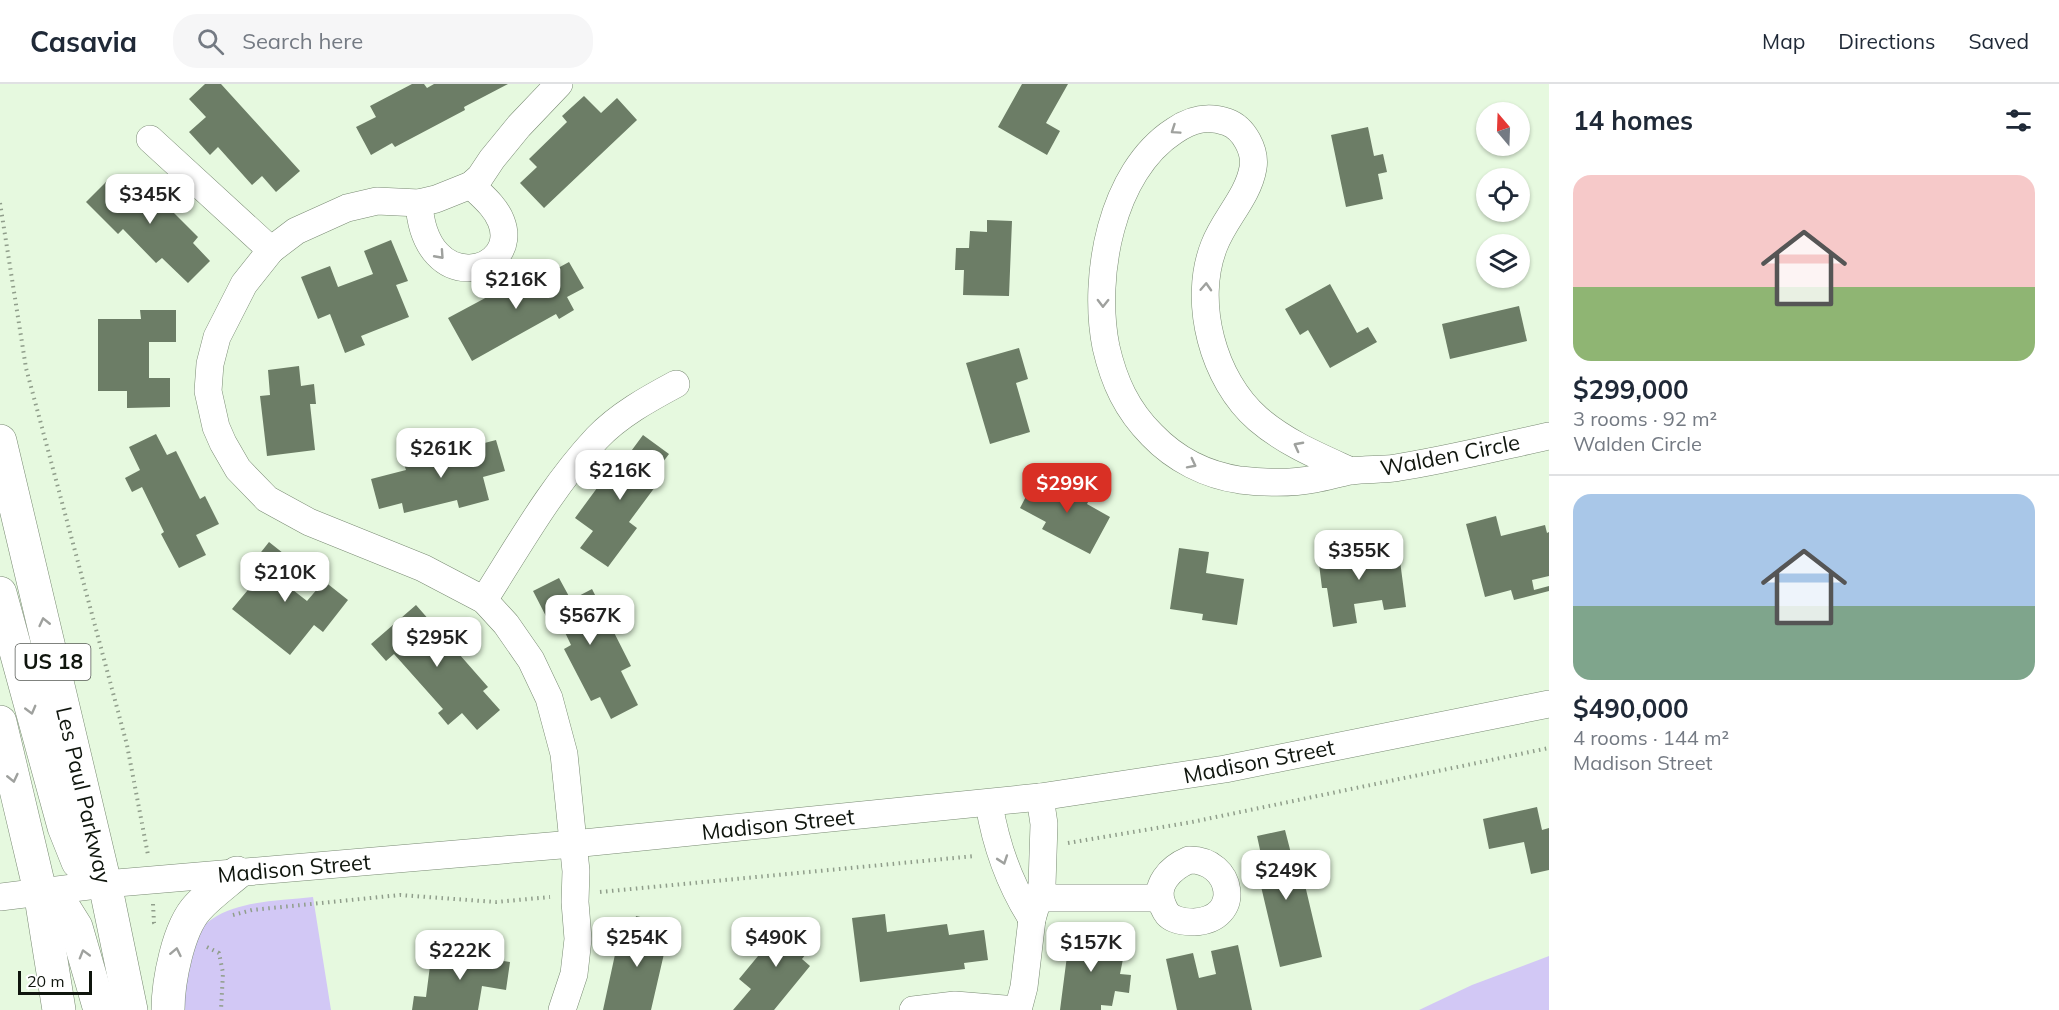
<!DOCTYPE html>
<meta charset="utf-8">
<style>
body{margin:0;font-family:Mulish,sans-serif;background:#f6f6f7;color:#1f2937;height:100vh;display:flex;flex-direction:column;font-size:22px;white-space:nowrap}
*{box-sizing:border-box;margin:0}
p{font-size:20px;color:#747a83}
.icon{flex:none;width:33px;height:33px;fill:none;stroke:currentColor;stroke-width:2;stroke-linecap:round;stroke-linejoin:round}
.map{position:relative;flex:1;overflow:hidden}
.drawer{display:flex;flex-direction:column;background:#fff;width:510px}
.drawer>*{flex:none}
.needle{width:39px;rotate:341deg}
.controls{position:absolute;left:1476px;top:18px;display:grid;gap:12px}
.controls a{display:grid;place-items:center;width:54px;height:54px;border-radius:50%;background:#fff;box-shadow:0 2px 4px #0004;font-size:30px}
.scale{position:absolute;left:18px;bottom:15px;width:74px;box-sizing:border-box;padding-left:6px;border:3px solid #0f150d;border-top:0;font-size:16px;line-height:21px;white-space:nowrap;color:#0f150d;-webkit-text-stroke:4px #fff;paint-order:stroke}
.price{position:absolute;translate:-50% -51px;padding:0 14px;border-radius:12px;background:#fff;color:#222;font-size:20px;line-height:39px;filter:drop-shadow(0 2px 3px #0008)}
.price::after{content:'';position:absolute;left:50%;top:36px;width:18px;height:14px;margin-left:-9px;background:inherit;clip-path:polygon(0 0,100% 0,50% 100%)}
.price.selected{background:#d93025;color:#fff}
ul{padding:0;list-style:none}
li{display:grid;align-content:center;gap:12px;height:318px;padding:0 24px}
li+li{border-top:2px solid #e0e1e3}
li span{display:grid;place-items:center;height:186px;border-radius:18px;color:#555}
li>.icon{margin-inline-start:auto}
span .icon{width:108px;height:108px;fill:#fffc;stroke-width:1}
li b{font-size:26px}
h2{display:flex;justify-content:space-between;align-items:center;height:72px;padding:0 24px;font-size:26px}
header{display:flex;align-items:center;gap:36px;box-sizing:border-box;height:84px;padding:0 30px;background:#fff;border-bottom:2px solid #e0e1e3}
header strong{font-size:28px}
nav{display:flex;gap:33px;margin-inline-start:auto;font-size:21px}
.search{width:420px;height:54px;background:#f6f6f7;display:flex;align-items:center;gap:15px;box-sizing:border-box;padding:0 21px;border-radius:24px;color:#747a83;font-size:22px}
main{display:flex;flex:1;min-height:0}
.map>svg:first-child{display:block}
.green{fill:#d2c8f5}
.building{fill:#6c7d66}
.lines{fill:none;stroke-linecap:round;stroke-linejoin:round}
.minor-casing{stroke:#798a73;stroke-width:28}
.major-casing{stroke:#798a73;stroke-width:34}
.path{stroke:#909e8b;stroke-width:4;stroke-dasharray:1.5 4.5;stroke-linecap:butt}
.minor{stroke:#fff;stroke-width:27}
.major{stroke:#fff;stroke-width:33}
.oneway{stroke:#9fa19e}
.labels{text-anchor:middle;stroke-width:4.5;stroke-linejoin:round;paint-order:stroke}
.shield{fill:#fff;stroke:#575b56;stroke-width:1.5}
.shield-label{font-size:21px;font-weight:bold;fill:#0f150d}
.street-label{font-size:22px;fill:#0f150d;stroke:#fff}
</style>
<header>
<strong>Casavia</strong>
<div class="search"><svg class="icon" aria-label="search" viewBox="0 0 24 24"><circle cx="10" cy="10" r="6"/><path d="M15 15l6 6"/></svg>Search here</div>
<nav><a>Map</a><a>Directions</a><a>Saved</a></nav>
</header>
<main>
<div class="map">
<svg width="1549" height="926" viewBox="0 0 1549 926">
<rect width="100%" height="100%" fill="#e6f9df"/>
<!-- green -->
<g class="green">
<path d="M313,813L331,926H183C184,910 181,890 185,875C201,815 262,819 313,813Z"/>
<path d="M1549,872V926H1419L1472,901Z"/>
</g>
<!-- building -->
<g class="building">
<path d="M205,0H221L300,87L276,108L262,92L252,101L218,63L210,71L189,48L206,33L189,15Z"/>
<path d="M412,0H424L427,4L434,0H508L464,23L465,26L395,63L392,59L371,71L356,43L376,33L370,22Z"/>
<path d="M1022,0H1068L1046,39L1060,47L1047,71L998,43Z"/>
<path d="M584,12L601,29L617,14L637,36L544,124L520,99L537,83L529,75L567,38L562,32Z"/>
<path d="M1368,43L1374,72L1383,70L1387,88L1378,90L1383,115L1346,123L1331,51Z"/>
<path d="M141,91L162,112L159,114L198,153L193,159L210,177L188,199L162,174L156,179L123,145L118,150L86,118L109,95L123,109Z"/>
<path d="M987,136L1012,137L1009,212L963,211L964,186H955L956,164H969L970,147L987,148Z"/>
<path d="M391,156L408,197L396,201L409,233L361,252L365,261L345,269L330,230L318,235L301,193L330,182L338,203L373,190L364,167Z"/>
<path d="M569,178L584,204L567,213L574,226L559,235L556,230L472,277L448,234L543,183L547,190Z"/>
<path d="M1330,200L1357,249L1368,243L1377,258L1330,284L1308,246L1300,251L1285,225Z"/>
<path d="M1519,222L1527,257L1450,275L1442,240Z"/>
<path d="M140,226H176V258H149V294H170V323L127,324V307H98V235H141Z"/>
<path d="M1019,264L1028,295L1016,299L1030,348L990,360L966,279Z"/>
<path d="M299,282L301,302L314,300L316,320H310L315,366L267,372L260,312L270,311L268,286Z"/>
<path d="M156,350L167,371L176,367L200,415L205,412L219,440L196,451L206,471L179,484L161,450L164,448L142,403L132,408L125,394L140,386L129,363Z"/>
<path d="M643,351L669,370L648,398L655,403L629,438L637,444L608,483L580,464L593,447L575,434L625,366L629,370Z"/>
<path d="M496,356L505,387L483,393L489,416L459,424L457,416L404,429L402,419L379,425L371,395L406,386L404,380Z"/>
<path d="M1068,395L1093,408L1087,420L1110,433L1090,470L1042,445L1046,438L1020,424L1034,397L1059,411Z"/>
<path d="M1496,432L1501,452L1545,441L1547,449L1549,448V492L1532,496L1534,506L1549,502V507L1514,516L1511,506L1485,513L1466,440Z"/>
<path d="M269,458L293,477L279,495L307,517L324,497L348,516L323,548L314,541L290,571L232,525L257,495L246,487Z"/>
<path d="M1355,460L1357,475L1399,469L1406,523L1384,526L1382,516L1354,520L1357,539L1333,543L1327,504H1322L1317,464Z"/>
<path d="M1179,464L1209,468L1206,489L1244,495L1237,541L1202,536L1203,530L1170,525Z"/>
<path d="M559,494L571,516L592,505L631,582L621,587L638,621L611,635L600,613L591,617L564,565L571,561L560,538L551,542L533,507Z"/>
<path d="M416,521L488,603L483,607L500,626L477,646L462,629L448,641L438,629L443,625L394,570L386,577L371,560Z"/>
<path d="M1537,723L1542,746L1549,744V786L1531,790L1524,758L1489,765L1483,735Z"/>
<path d="M1285,746L1294,781L1300,780L1322,873L1280,883L1255,777L1262,775L1257,752Z"/>
<path d="M885,830L887,848L947,840L949,851L984,846L988,876L964,879L965,885L860,898L852,834Z"/>
<path d="M636,832L666,839L661,860L666,861L651,926H603L619,852L631,855Z"/>
<path d="M794,837L817,856L802,875L810,882L774,926H733L751,905L739,895L763,866L756,860L771,843L781,852Z"/>
<path d="M1071,841L1101,846L1097,871L1123,875L1120,890L1131,891L1129,909L1115,907L1112,922L1101,921V926H1060Z"/>
<path d="M1238,861L1252,926H1177L1166,875L1193,869L1199,894L1216,890L1211,867Z"/>
<path d="M432,866L510,878L506,906L482,902L478,926H412L414,912L426,913Z"/>
</g>
<g class="lines">
<defs>
<g id="minor">
<path d="M559,0L519,42L492,75L480,93L471,101L436,115L419,119L377,117L347,124L296,147L271,166L244,200L217,253L210,280L208,307L216,343L223,359L238,385L267,415L309,438L423,484L484,516L506,540L531,576L549,614L564,670L576,787L575,818L578,855L574,890L562,926"/>
<path d="M150,55L271,166"/>
<path d="M419,119C425,216 522,189 501,137C495,122 482,112 471,101"/>
<path d="M1351,387C1318,372 1286,359 1258,335C1213,296 1192,218 1214,162C1224,135 1248,113 1253,84C1256,67 1244,44 1227,38C1207,31 1191,35 1174,47C1111,88 1092,193 1106,263C1114,298 1127,326 1152,351C1175,375 1206,391 1240,396C1265,399 1289,400 1315,395C1327,393 1339,389 1351,387C1366,385 1381,386 1395,384C1447,376 1498,363 1549,352"/>
<path d="M484,516C519,461 552,402 597,354C619,331 648,315 676,300"/>
<path d="M989,720C996,762 1009,799 1032,835"/>
<path d="M1189,776C1233,775 1244,836 1194,838C1187,838 1182,838 1175,835C1168,832 1166,829 1163,822C1153,802 1170,784 1189,776Z"/>
<path d="M0,813L105,800L573,760L1040,713L1225,685L1549,620"/>
<path d="M1038,814H1159"/>
<path d="M913,926L955,921L1018,926"/>
<path d="M1018,926L1024,903L1032,835L1042,801L1044,740L1040,713"/>
</g>
<g id="major">
<path d="M0,357L105,800L131,926"/>
<path d="M0,509L64,743L78,778L103,798"/>
<path d="M0,638L40,807L59,926"/>
<path d="M40,807L61,819L76,843L100,926"/>
<path d="M168,926C168,898 178,844 198,823C209,811 224,800 237,789"/>
</g>
</defs>
<!-- minor casing -->
<use href="#minor" class="minor-casing"/>
<!-- major casing -->
<use href="#major" class="major-casing"/>
<!-- path -->
<g class="path">
<path d="M0,119L26,284L127,661L148,771"/>
<path d="M1068,759L1192,738L1549,664"/>
<path d="M600,808L975,772"/>
<path d="M153,820L154,839L156,842"/>
<path d="M233,831L252,826L400,811L496,818L550,813"/>
<path d="M207,863L219,869L223,889L221,926"/>
</g>
<!-- minor -->
<use href="#minor" class="minor"/>
<!-- major -->
<use href="#major" class="major"/>
</g>
<!-- one-way arrows -->
<defs><path id="oneway-chevron" d="M-2-3.5L2.5 0L-2 3.5" fill="none" stroke-width="1.6" stroke-linecap="round" stroke-linejoin="round" transform="scale(1.5)"/></defs>
<g class="oneway">
<use href="#oneway-chevron" transform="translate(1175 46) rotate(146)"/>
<use href="#oneway-chevron" transform="translate(440 171) rotate(48)"/>
<use href="#oneway-chevron" transform="translate(1206 203) rotate(-87)"/>
<use href="#oneway-chevron" transform="translate(1103 219) rotate(91)"/>
<use href="#oneway-chevron" transform="translate(1298 362) rotate(-152)"/>
<use href="#oneway-chevron" transform="translate(1192 380) rotate(27)"/>
<use href="#oneway-chevron" transform="translate(44 538) rotate(-103)"/>
<use href="#oneway-chevron" transform="translate(31 626) rotate(75)"/>
<use href="#oneway-chevron" transform="translate(13 694) rotate(77)"/>
<use href="#oneway-chevron" transform="translate(1003 776) rotate(71)"/>
<use href="#oneway-chevron" transform="translate(176 868) rotate(-78)"/>
<use href="#oneway-chevron" transform="translate(84 870) rotate(-106)"/>
</g>
<g class="labels">
<!-- shield labels -->
<rect class="shield" x="15.5" y="560" width="75" height="36" rx="4.5"/>
<g class="shield-label">
<text x="53" y="585">US 18</text>
</g>
<!-- street labels -->
<g class="street-label">
<text transform="translate(1450 371) rotate(-11)" y="8">Walden Circle</text>
<text transform="translate(1259 677) rotate(-11)" y="8">Madison Street</text>
<text transform="translate(84 711) rotate(77)" y="8">Les Paul Parkway</text>
<text transform="translate(778 740) rotate(-6)" y="8">Madison Street</text>
<text transform="translate(294 784) rotate(-5)" y="8">Madison Street</text>
</g>
</g>
</svg>
<div class="controls">
<a><svg class="needle" viewBox="-14 -14 28 28"><path d="M0-13l5 13h-10z" fill="#e53935"/><path d="M0 13l5-13h-10z" fill="#747a83"/></svg></a>
<a><svg class="icon" aria-label="locate" viewBox="0 0 24 24"><circle cx="12" cy="12" r="6"/><path d="M12 2v4M12 18v4M2 12h4M18 12h4"/></svg></a>
<a><svg class="icon" aria-label="layers" viewBox="0 0 24 24"><path d="M12 4l9 5-9 5-9-5zM3 14l9 5 9-5"/></svg></a>
</div>
<div class="scale">20 m</div>
<b class="price" style="left:150px;top:141px">$345K</b>
<b class="price" style="left:516px;top:226px">$216K</b>
<b class="price" style="left:441px;top:395px">$261K</b>
<b class="price" style="left:620px;top:417px">$216K</b>
<b class="price selected" style="left:1067px;top:430px">$299K</b>
<b class="price" style="left:1359px;top:497px">$355K</b>
<b class="price" style="left:285px;top:519px">$210K</b>
<b class="price" style="left:590px;top:562px">$567K</b>
<b class="price" style="left:437px;top:584px">$295K</b>
<b class="price" style="left:1286px;top:817px">$249K</b>
<b class="price" style="left:637px;top:884px">$254K</b>
<b class="price" style="left:776px;top:884px">$490K</b>
<b class="price" style="left:1091px;top:889px">$157K</b>
<b class="price" style="left:460px;top:897px">$222K</b>
</div>
<section class="drawer">
<h2>14 homes<svg class="icon" aria-label="filters" viewBox="0 0 24 24"><path d="M4 7h16M4 17h16"/><circle cx="9" cy="7" r="2"/><circle cx="15" cy="17" r="2"/></svg></h2>
<ul>
<li><span style="background:linear-gradient(#f6c9c9 60%,#8fb573 0)"><svg class="icon" aria-label="home" viewBox="0 0 24 24"><path d="M3 11l9-7 9 7M6 9v11h12V9"/></svg></span><div><b>$299,000</b><p>3 rooms · 92 m²</p><p>Walden Circle</p></div></li>
<li><span style="background:linear-gradient(#a9c7e8 60%,#7fa58c 0)"><svg class="icon" aria-label="home" viewBox="0 0 24 24"><path d="M3 11l9-7 9 7M6 9v11h12V9"/></svg></span><div><b>$490,000</b><p>4 rooms · 144 m²</p><p>Madison Street</p></div></li>
</ul>
</section>
</main>
